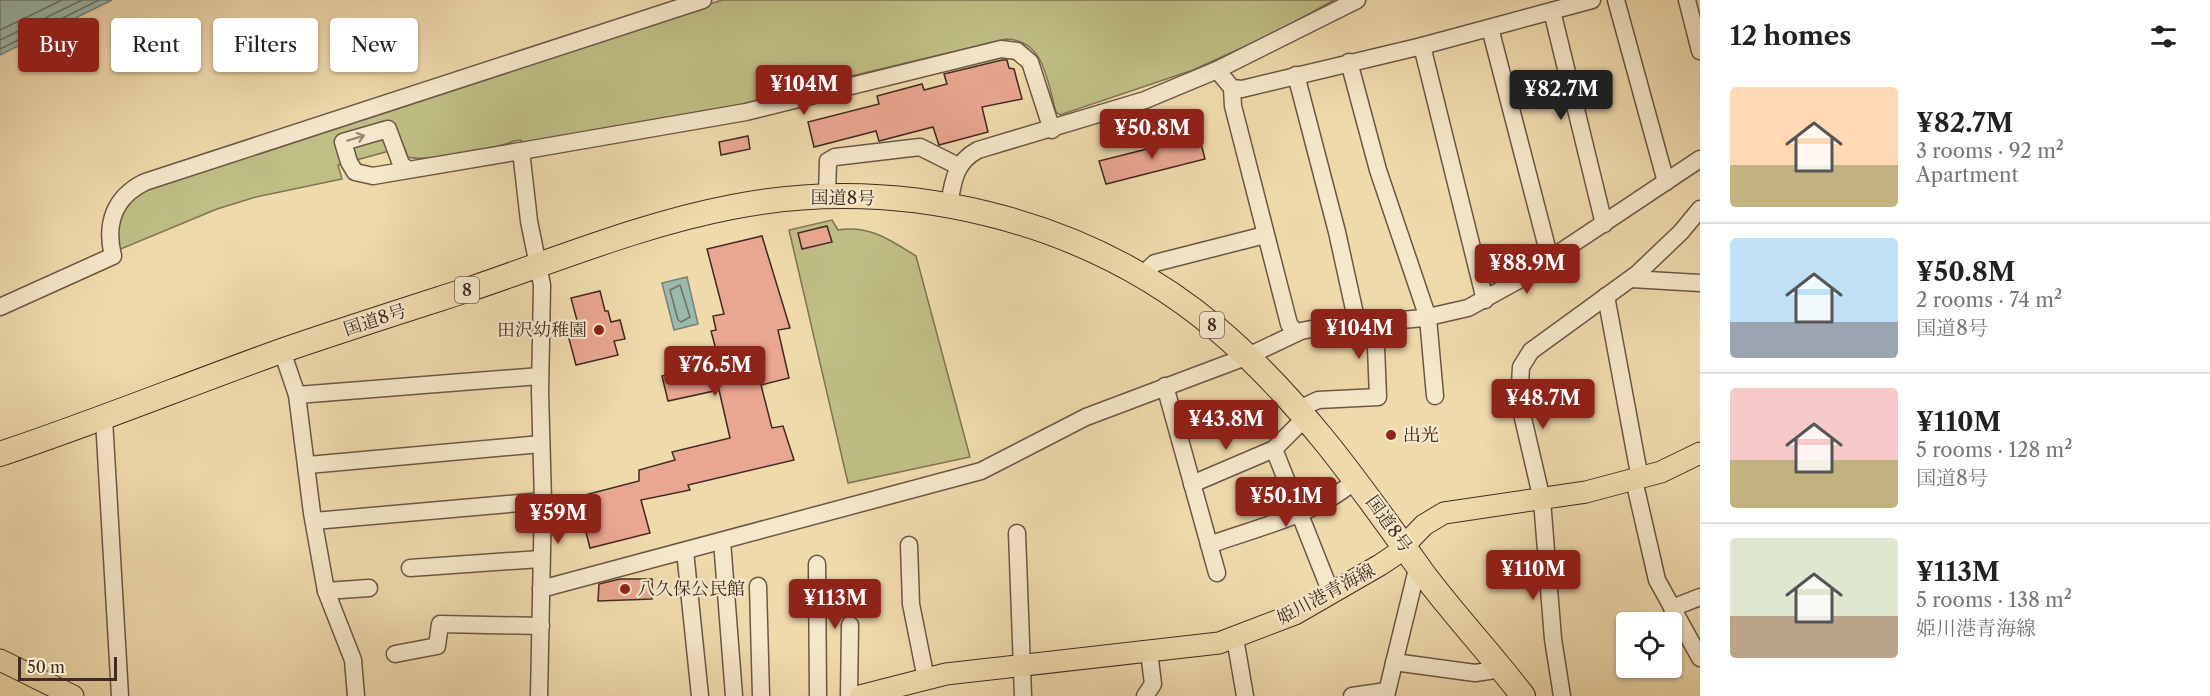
<!DOCTYPE html>
<meta charset="utf-8">
<style>
body{margin:0;font-family:"Libre Caslon Text","Noto Serif JP",serif;background:#f2f2f2;color:#222;height:100vh;display:flex;flex-direction:column;font-size:22px;white-space:nowrap}
*{box-sizing:border-box;margin:0}
p{font-size:20px;color:#767676}
.icon{flex:none;width:33px;height:33px;fill:none;stroke:currentColor;stroke-width:2;stroke-linecap:round;stroke-linejoin:round}
.map{position:relative;flex:1;overflow:hidden}
.drawer{display:flex;flex-direction:column;background:#fff;width:510px}
.drawer>*{flex:none}
.hud{position:absolute;left:18px;top:18px;width:570px;height:54px;display:flex;gap:12px}
.tools{position:absolute;left:1616px;top:612px;display:grid;gap:12px}
.tools a{display:grid;place-items:center;width:66px;height:66px;border-radius:6px;background:#fff;box-shadow:0 2px 4px #0004;font-size:30px}
.scale{position:absolute;left:18px;bottom:15px;width:99px;box-sizing:border-box;padding-left:6px;border:3px solid #402b23;border-top:0;font-size:16px;line-height:21px;white-space:nowrap;color:#402b23;-webkit-text-stroke:4px #f5e7c9;paint-order:stroke}
.price{position:absolute;translate:-50% -51px;padding:0 14px;border-radius:6px;background:#8f2418;color:#fff;font-size:20px;line-height:39px;filter:drop-shadow(0 2px 3px #0008)}
.price::after{content:'';position:absolute;left:50%;top:36px;width:18px;height:14px;margin-left:-9px;background:inherit;clip-path:polygon(0 0,100% 0,50% 100%)}
.price.on{background:#222;color:#fff}
ul{padding:0;list-style:none}
li{display:flex;align-items:center;gap:18px;height:150px;padding:0 30px}
li+li{border-top:2px solid #e0e0e0}
li span{display:grid;place-items:center;flex:none;width:168px;height:120px;border-radius:6px;color:#555}
li>.icon{margin-inline-start:auto}
span .icon{width:72px;height:72px;fill:#fffc;stroke-width:1}
li b{font-size:26px}
h2{display:flex;justify-content:space-between;align-items:center;height:72px;padding:0 30px;font-size:26px}
.chip{padding:0 21px;border-radius:6px;background:#fff;box-shadow:0 2px 4px #0004;font-size:21px;line-height:54px}
.chip.on{background:#8f2418;color:#fff}
main{display:flex;flex:1;min-height:0}
.map>svg:first-child{display:block}
.green{fill:#bfbe85;stroke:#807454;stroke-width:1.5}
.water{fill:#9abaad;stroke:#768176;stroke-width:1.5}
.lines{fill:none;stroke-linecap:round;stroke-linejoin:round}
.shore{stroke:#6d7268;stroke-width:1.5}
.building{fill:#e9a690;stroke:#402b23;stroke-width:1.5}
.minor-casing{stroke:#6c5745;stroke-width:19}
.major-casing{stroke:#402b23;stroke-width:23}
.highway-casing{stroke:#402b23;stroke-width:26}
.minor{stroke:#f5e7c9;stroke-width:16}
.major{stroke:#efdaac;stroke-width:21}
.highway{stroke:#efdaac;stroke-width:24}
.oneway{stroke:#9a8976}
.poi-dot{fill:#8f2418;stroke:#f5e7c9;stroke-width:2}
.labels{text-anchor:middle;stroke-width:4.5;stroke-linejoin:round;paint-order:stroke}
.shield{fill:#f5e7c9;stroke:#766355;stroke-width:1.5}
.shield-label{font-size:16px;font-weight:bold;fill:#402b23}
.street-label{font-size:18px;fill:#402b23;stroke:#f5e7c9}
.poi-label{font-size:18px;fill:#402b23;stroke:#f5e7c9;text-anchor:start}
</style>
<main>
<div class="map">
<svg width="1700" height="696" viewBox="0 0 1700 696">
<rect width="100%" height="100%" fill="#efdaac"/>
<filter id="stains"><feTurbulence type="fractalNoise" baseFrequency=".00333" numOctaves="4"/><feColorMatrix values="0 0 0 0 .2 0 0 0 0 .09 0 0 0 0 .02 0 0 0 .5 -.17"/></filter>
<radialGradient id="worn" r=".72"><stop offset=".6" stop-color="#630" stop-opacity="0"/><stop offset="1" stop-color="#630" stop-opacity=".3"/></radialGradient>
<!-- green -->
<g class="green">
<path d="M722,0H1334L1279,31L1193,70L1060,115L1056,112C1047,82 1045,40 1006,39L839,79L812,87L809,91L735,108L523,144L521,140L514,141C499,148 423,162 408,157L404,147L338,165L342,179L256,197L217,209L116,251L114,223L133,193Z"/>
<path d="M832,220L838,230C870,225 890,240 916,256L970,457L848,483L789,230Z"/>
</g>
<!-- water -->
<g class="water">
<path d="M0,0H112L0,55Z"/>
<path d="M687,277L698,324L674,330L662,283Z"/>
</g>
<g class="lines">
<!-- shore -->
<g class="shore">
<path d="M0,30L62,0"/>
<path d="M0,40L82,0"/>
<path d="M0,49L99,0"/>
<path d="M680,285L690,317L681,322L678,320L670,290Z"/>
</g>
</g>
<!-- building -->
<g class="building">
<path d="M1002,60H1007L1009,68L1014,69L1022,99L982,107L988,132L939,145L933,127L879,141L876,131L814,147L808,122L879,104L877,96L922,84L924,90L947,84L944,74Z"/>
<path d="M748,136L750,149L721,155L719,142Z"/>
<path d="M1199,136L1205,159L1106,184L1099,161Z"/>
<path d="M827,226L832,242L802,249L798,233Z"/>
<path d="M762,236L790,328L778,330L789,378L761,385L772,428L783,426L794,460L688,485L690,490L641,500L650,533L590,548L577,497L639,481V470L675,460L672,452L730,438L719,390L668,401L662,376L714,363L713,358L718,357L711,331L716,330L713,316L724,314L707,249Z"/>
<path d="M600,291L605,311H608L611,322L620,320L625,339L614,341L618,355L576,365L567,331L579,328L571,298Z"/>
<path d="M620,579H652V599L598,601L599,584Z"/>
</g>
<g class="lines">
<defs>
<g id="minor">
<path d="M1616,0L1666,182"/>
<path d="M1687,0L1700,51"/>
<path d="M1552,11L1604,224"/>
<path d="M1490,28L1550,259"/>
<path d="M1422,46L1485,300"/>
<path d="M1349,62L1378,170L1428,318L1435,396"/>
<path d="M1217,70L1232,88L1242,89L1422,46L1592,0"/>
<path d="M1296,75L1337,232L1357,323"/>
<path d="M1232,88L1233,106L1289,324L1296,333"/>
<path d="M521,151L746,112L1001,49L1017,51L1030,62L1052,130"/>
<path d="M408,170L401,164L388,129L343,142L349,162L355,172L373,176L521,151L529,221L542,285L540,392L543,501L539,696"/>
<path d="M827,196L828,161L835,157L920,147L958,166"/>
<path d="M949,205C953,181 955,162 978,150L1145,100L1217,70L1357,0"/>
<path d="M1142,275L1155,263L1265,235"/>
<path d="M1631,279L1700,283"/>
<path d="M1606,296L1640,479"/>
<path d="M0,307L113,256C105,224 114,197 145,182L703,0"/>
<path d="M282,351L297,395L312,513L326,591L353,660L356,696"/>
<path d="M1165,386L1217,573"/>
<path d="M297,395L540,376"/>
<path d="M1299,409L1318,400L1378,397L1375,322"/>
<path d="M104,419L120,696"/>
<path d="M1274,449L1331,593"/>
<path d="M308,465L541,444"/>
<path d="M1634,480L1657,580L1700,658"/>
<path d="M1192,484L1274,449L1306,417"/>
<path d="M314,521L543,501"/>
<path d="M1017,533L1023,696"/>
<path d="M722,541L734,696"/>
<path d="M909,545L911,604L926,679"/>
<path d="M1209,545C1259,527 1315,515 1356,480"/>
<path d="M685,551L700,696"/>
<path d="M817,564L818,696"/>
<path d="M410,568L540,559"/>
<path d="M758,586L761,696"/>
<path d="M541,589L981,471L1086,417L1248,356L1301,331L1321,327L1424,318L1468,308L1517,281L1700,159"/>
<path d="M326,591L369,588"/>
<path d="M1672,608L1700,597"/>
<path d="M1235,638L1245,696"/>
<path d="M395,654L437,646L440,624L541,626"/>
<path d="M1394,662L1475,673L1502,669"/>
<path d="M849,696L850,625"/>
<path d="M1145,696L1153,684L1149,652"/>
<path d="M1352,696L1387,691"/>
<path d="M1386,696L1418,565"/>
<path d="M1562,696L1553,639L1542,500L1519,401L1521,367L1531,351L1637,274L1681,232L1700,209"/>
</g>
<g id="major">
<path d="M0,660L73,696"/>
<path d="M860,696L946,674L1219,643L1295,614L1380,565L1395,555L1424,525L1444,513L1586,492L1661,472L1700,453"/>
</g>
<path id="highway" d="M0,454C96,422 189,384 284,350C345,329 408,309 470,289C556,260 643,224 732,207C900,174 1085,218 1216,328C1299,398 1360,485 1422,572C1454,615 1491,654 1523,696"/>
</defs>
<!-- minor casing -->
<use href="#minor" class="minor-casing"/>
<!-- major casing -->
<use href="#major" class="major-casing"/>
<!-- highway casing -->
<use href="#highway" class="highway-casing"/>
<!-- minor -->
<use href="#minor" class="minor"/>
<!-- major -->
<use href="#major" class="major"/>
<!-- highway -->
<use href="#highway" class="highway"/>
</g>
<!-- one-way arrows -->
<defs><path id="oneway-shaft" d="M-6 0H5M1.5-3L5.5 0L1.5 3" fill="none" stroke-width="1.6" stroke-linecap="round" stroke-linejoin="round" transform="scale(1.5)"/></defs>
<use class="oneway" href="#oneway-shaft" transform="translate(356 138) rotate(-17)"/>
<!-- markers -->
<g class="poi-dot">
<circle cx="599" cy="330" r="6"/>
<circle cx="1391" cy="435" r="6"/>
<circle cx="625" cy="589" r="6"/>
</g>
<g class="labels">
<!-- shield labels -->
<g class="shield">
<rect x="455" y="277" width="24" height="26" rx="4.5"/>
<rect x="1200" y="312" width="24" height="26" rx="4.5"/>
</g>
<g class="shield-label">
<text x="467" y="296">8</text>
<text x="1212" y="331">8</text>
</g>
<!-- street labels -->
<g class="street-label">
<text transform="translate(843 198) rotate(1)" y="6">国道8号</text>
<text transform="translate(375 320) rotate(-18)" y="6">国道8号</text>
<text transform="translate(1389 524) rotate(54)" y="6">国道8号</text>
<text transform="translate(1326 594) rotate(-28)" y="6">姫川港青海線</text>
</g>
<!-- poi labels -->
<g class="poi-label">
<text x="587" y="336" text-anchor="end">田沢幼稚園</text>
<text x="1403" y="441">出光</text>
<text x="637" y="595">八久保公民館</text>
</g>
</g>
<rect width="100%" height="100%" filter="url(#stains)"/>
<rect width="100%" height="100%" fill="url(#worn)"/>
</svg>
<div class="tools">
<a><svg class="icon" aria-label="locate" viewBox="0 0 24 24"><circle cx="12" cy="12" r="6"/><path d="M12 2v4M12 18v4M2 12h4M18 12h4"/></svg></a>
</div>
<div class="scale">50 m</div>
<b class="price" style="left:804px;top:116px">¥104M</b>
<b class="price on" style="left:1561px;top:121px">¥82.7M</b>
<b class="price" style="left:1152px;top:160px">¥50.8M</b>
<b class="price" style="left:1527px;top:295px">¥88.9M</b>
<b class="price" style="left:1359px;top:360px">¥104M</b>
<b class="price" style="left:715px;top:397px">¥76.5M</b>
<b class="price" style="left:1543px;top:430px">¥48.7M</b>
<b class="price" style="left:1226px;top:451px">¥43.8M</b>
<b class="price" style="left:1286px;top:528px">¥50.1M</b>
<b class="price" style="left:558px;top:545px">¥59M</b>
<b class="price" style="left:1533px;top:601px">¥110M</b>
<b class="price" style="left:835px;top:630px">¥113M</b>
<div class="hud">
<a class="chip on">Buy</a>
<a class="chip">Rent</a>
<a class="chip">Filters</a>
<a class="chip">New</a>
</div>
</div>
<section class="drawer">
<h2>12 homes<svg class="icon" aria-label="filters" viewBox="0 0 24 24"><path d="M4 7h16M4 17h16"/><circle cx="9" cy="7" r="2"/><circle cx="15" cy="17" r="2"/></svg></h2>
<ul>
<li><span style="background:linear-gradient(#ffd9b3 65%,#c2b280 0)"><svg class="icon" aria-label="home" viewBox="0 0 24 24"><path d="M3 11l9-7 9 7M6 9v11h12V9"/></svg></span><div><b>¥82.7M</b><p>3 rooms · 92 m²</p><p>Apartment</p></div></li>
<li><span style="background:linear-gradient(#bfe0f5 70%,#9aa5b1 0)"><svg class="icon" aria-label="home" viewBox="0 0 24 24"><path d="M3 11l9-7 9 7M6 9v11h12V9"/></svg></span><div><b>¥50.8M</b><p>2 rooms · 74 m²</p><p>国道8号</p></div></li>
<li><span style="background:linear-gradient(#f6c9c9 60%,#c2b280 0)"><svg class="icon" aria-label="home" viewBox="0 0 24 24"><path d="M3 11l9-7 9 7M6 9v11h12V9"/></svg></span><div><b>¥110M</b><p>5 rooms · 128 m²</p><p>国道8号</p></div></li>
<li><span style="background:linear-gradient(#dfe7d0 65%,#b9a48a 0)"><svg class="icon" aria-label="home" viewBox="0 0 24 24"><path d="M3 11l9-7 9 7M6 9v11h12V9"/></svg></span><div><b>¥113M</b><p>5 rooms · 138 m²</p><p>姫川港青海線</p></div></li>
</ul>
</section>
</main>
